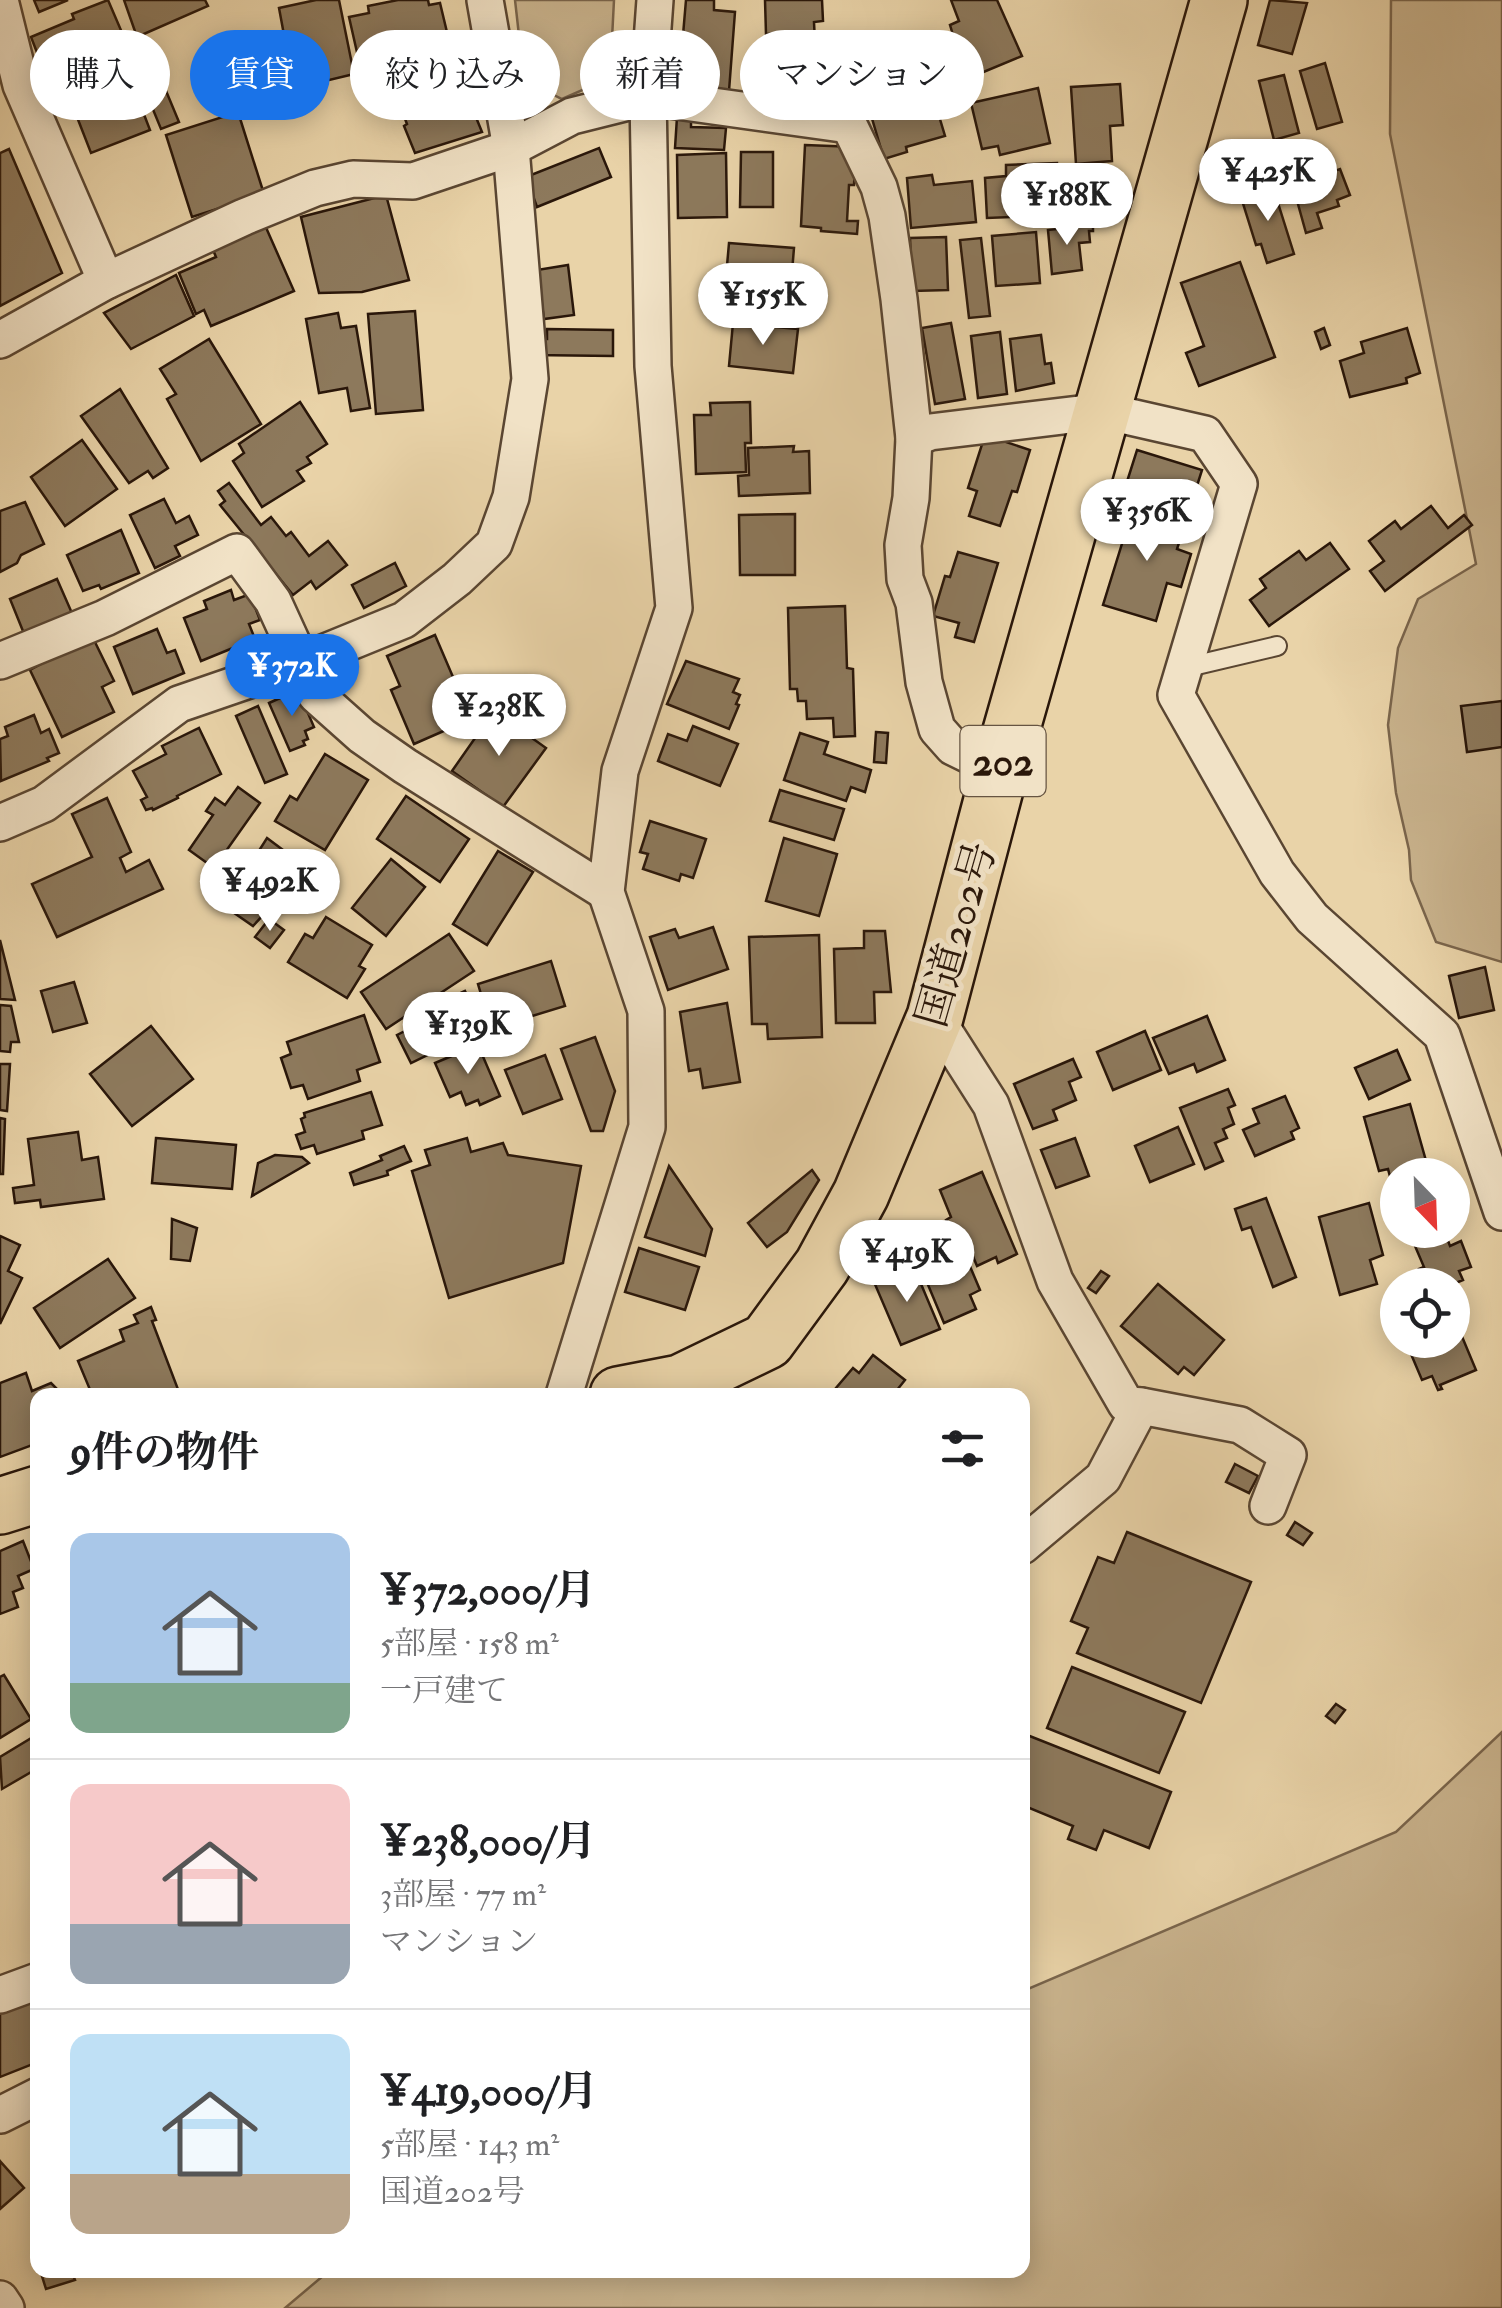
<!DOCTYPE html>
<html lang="ja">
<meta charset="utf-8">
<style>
body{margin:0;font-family:"IM FELL Double Pica","Noto Serif JP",serif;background:#f6f6f6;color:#202124;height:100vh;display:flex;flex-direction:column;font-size:38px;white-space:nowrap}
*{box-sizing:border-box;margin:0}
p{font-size:32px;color:#757577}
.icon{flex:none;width:55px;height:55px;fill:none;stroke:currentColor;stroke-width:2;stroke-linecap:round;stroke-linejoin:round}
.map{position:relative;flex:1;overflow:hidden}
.panel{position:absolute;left:30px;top:1388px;width:1000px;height:890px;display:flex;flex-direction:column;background:#fff;border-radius:20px;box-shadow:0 5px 25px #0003}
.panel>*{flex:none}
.banner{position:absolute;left:30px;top:30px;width:1000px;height:90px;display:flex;gap:20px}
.needle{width:65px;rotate:157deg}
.fabs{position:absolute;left:1380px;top:1158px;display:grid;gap:20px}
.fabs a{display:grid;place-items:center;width:90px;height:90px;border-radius:50%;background:#fff;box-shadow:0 5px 25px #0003;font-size:50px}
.price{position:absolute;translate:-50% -85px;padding:0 22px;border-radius:35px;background:#fff;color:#222;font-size:32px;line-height:65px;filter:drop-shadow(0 2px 5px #0008)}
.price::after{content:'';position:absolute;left:50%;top:60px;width:30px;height:22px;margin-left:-15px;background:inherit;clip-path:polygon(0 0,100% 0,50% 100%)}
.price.on{background:#1a73e8;color:#fff}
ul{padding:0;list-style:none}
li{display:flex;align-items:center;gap:30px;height:250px;padding:0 40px}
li+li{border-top:2px solid #e0e0e0}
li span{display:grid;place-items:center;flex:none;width:280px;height:200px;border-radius:20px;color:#555}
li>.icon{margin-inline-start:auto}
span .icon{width:120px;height:120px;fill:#fffc;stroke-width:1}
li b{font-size:42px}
h2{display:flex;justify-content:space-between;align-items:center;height:120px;padding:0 40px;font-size:42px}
.chip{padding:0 35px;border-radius:45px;background:#fff;box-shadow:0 5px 25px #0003;font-size:35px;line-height:90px}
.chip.on{background:#1a73e8;color:#fff}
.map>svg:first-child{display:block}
.green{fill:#c9b38d;stroke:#7a654c;stroke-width:2.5}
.building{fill:#8d795c;stroke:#2a170a;stroke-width:2.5}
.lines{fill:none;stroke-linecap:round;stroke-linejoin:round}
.lane-casing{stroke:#5a4632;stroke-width:22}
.street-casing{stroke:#5a4632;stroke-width:40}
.highway-casing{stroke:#2a170a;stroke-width:60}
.lane{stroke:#f1e2c6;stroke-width:18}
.street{stroke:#f1e2c6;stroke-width:35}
.highway{stroke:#e9d3a8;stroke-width:55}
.labels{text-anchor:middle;stroke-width:10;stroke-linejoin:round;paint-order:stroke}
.shield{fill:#f1e2c6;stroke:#665442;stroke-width:2.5}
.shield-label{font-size:40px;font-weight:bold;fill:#2a170a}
.street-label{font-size:42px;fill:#2a170a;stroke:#f1e2c6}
</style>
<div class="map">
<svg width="1502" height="2308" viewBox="0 0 1502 2308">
<rect width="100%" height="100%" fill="#e9d3a8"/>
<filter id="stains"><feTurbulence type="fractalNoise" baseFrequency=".002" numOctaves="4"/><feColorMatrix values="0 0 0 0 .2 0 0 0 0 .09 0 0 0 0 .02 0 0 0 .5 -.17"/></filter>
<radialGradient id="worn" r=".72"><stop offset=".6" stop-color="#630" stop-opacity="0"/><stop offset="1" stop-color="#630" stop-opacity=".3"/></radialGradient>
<!-- green -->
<g class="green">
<path d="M515,0H614L610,78L562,99L524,80Z"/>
<path d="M1391,0H1502V962L1436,942L1411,880L1409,850L1396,793L1388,725L1398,648L1418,599L1476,564L1390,134Z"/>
<path d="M1502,1732V2308H285L330,2270H1022L1023,1991L1396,1832Z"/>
</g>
<!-- building -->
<g class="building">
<path d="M34,0H68L39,12Z"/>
<path d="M108,0L123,35L120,37L127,55L73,73L74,76L42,89L34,71L43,68L31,37L74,19L72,14Z"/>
<path d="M124,0H205L208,6L137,37Z"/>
<path d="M316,0H339L354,74L321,82L287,51L279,8Z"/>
<path d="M398,0H428L429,5L440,3L451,49L361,70L349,17L369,13L368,6Z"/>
<path d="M686,0H714V10L735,12L729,91L715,90L716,82L688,80L690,47H682Z"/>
<path d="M765,0H822L823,21L814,22L815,43H798V33L766,34Z"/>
<path d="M951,0H997L1022,56L957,83L939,41L953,35L950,25L959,21Z"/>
<path d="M1270,0L1307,3L1292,54L1258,45Z"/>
<path d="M782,47L851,61L844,92L830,89L828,100L776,90Z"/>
<path d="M451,56L482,132L415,153L404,126L407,124L402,111L399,112L388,86Z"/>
<path d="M154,62L179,122L161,129L136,68Z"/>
<path d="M1325,63L1342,122L1317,129L1300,71Z"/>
<path d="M125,65L150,130L91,153L70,99L72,98L69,88L91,79L95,89L101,87L97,76Z"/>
<path d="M1284,75L1299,133L1274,140L1259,81Z"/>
<path d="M1120,84L1123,125L1110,126L1112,161L1076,164L1071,87Z"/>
<path d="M930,86L945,136L906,147L907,152L884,159L868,105Z"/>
<path d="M1038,88L1050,143L1000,155L998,146L982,149L971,103Z"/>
<path d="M238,112L264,194L192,217L166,135Z"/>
<path d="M677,117L691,118V127L726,128L724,150L675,148Z"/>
<path d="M805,145L856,147L854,185H849L847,221H858L857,234L821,231V228L801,226Z"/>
<path d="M599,148L611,177L537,207L526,177Z"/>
<path d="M9,149L62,273L0,306V153Z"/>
<path d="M741,152H773V207H740Z"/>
<path d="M726,153L727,217L678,218L677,155Z"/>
<path d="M1057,163L1059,203L1041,204L1042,216L987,218L985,178L1006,176V165Z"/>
<path d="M1340,169L1350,195L1337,200L1339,206L1317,213L1322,228L1306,233L1293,186Z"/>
<path d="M1078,171H1105V194L1078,193Z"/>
<path d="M932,175L934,185L972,181L976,222L911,228L907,178Z"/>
<path d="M1273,187L1294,254L1267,263L1261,244L1256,245L1241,197Z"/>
<path d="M386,195L409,280L362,292L319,293L301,217Z"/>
<path d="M264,223L294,291L211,326L204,310L196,314L179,273L216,257L211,245Z"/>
<path d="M1093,225V231H1089L1090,242L1079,243L1082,270L1052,274L1048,230Z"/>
<path d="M1036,232L1040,283L996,286L992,236Z"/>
<path d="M946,237L948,290L912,291L910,238Z"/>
<path d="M981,238L990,316L969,318L960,240Z"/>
<path d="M729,243L794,248L788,320L715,315L716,302H707L709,276L726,277Z"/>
<path d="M1240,262L1275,357L1199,386L1186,353L1204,346L1181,283Z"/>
<path d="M568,265L574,315L544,319L537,270Z"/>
<path d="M176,275L194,316L131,349L104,313Z"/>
<path d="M415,311L423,410L376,414L368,314Z"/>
<path d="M338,313L341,328L356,326L370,408L351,411L347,388L319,393L306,319Z"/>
<path d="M733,323L798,329L793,373L729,366Z"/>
<path d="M951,323L965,399L935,404L922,328Z"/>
<path d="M1324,328L1330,345L1321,349L1315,332Z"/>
<path d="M1407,328L1420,373L1406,378L1407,383L1350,397L1340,361L1364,353L1361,342Z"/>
<path d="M547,329L613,330V356L532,355V338L547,339Z"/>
<path d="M1000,332L1007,394L978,398L971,336Z"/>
<path d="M1041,335L1045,364L1051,363L1054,383L1016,391L1010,339Z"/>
<path d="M209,339L261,424L201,461L167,399L176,394L160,369Z"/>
<path d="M120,389L168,468L153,478L148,471L129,483L81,416Z"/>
<path d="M300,402L327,444L307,457L311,463L297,471L304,481L262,507L233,461L244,453L239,444Z"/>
<path d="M750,402L751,443H745L746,472L696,474L694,415H711L710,403Z"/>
<path d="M985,435L1030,450L1017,492L1012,491L1000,526L969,516L977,491L968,488Z"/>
<path d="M82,440L117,489L65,526L31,477Z"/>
<path d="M794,446L793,452L809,451L810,493L739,496L738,476L749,475L748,448Z"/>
<path d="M1137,450L1202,470L1190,508L1125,488Z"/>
<path d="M229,483L261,525L271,517L286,536L291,532L309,556L328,541L347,565L316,589L311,581L293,595L220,505L225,501L218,491Z"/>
<path d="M164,499L176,523L189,516L198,535L175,546L180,556L155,568L130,515Z"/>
<path d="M25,502L44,544L21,555L17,563L0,572V511Z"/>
<path d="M1134,505L1186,521L1177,549L1191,554L1181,587L1167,583L1156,621L1103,605Z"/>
<path d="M1431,506L1448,528L1464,515L1472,525L1385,591L1370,571L1384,561L1369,541L1395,521L1401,529Z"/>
<path d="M795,514V575H740L739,515Z"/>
<path d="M121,530L139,573L101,589L99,585L83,591L67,555Z"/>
<path d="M1330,543L1349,569L1269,626L1250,600L1266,588L1260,579L1299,551L1306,560Z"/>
<path d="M958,552L998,563L974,642L955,637L959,623L933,616L945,576L950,577Z"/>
<path d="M395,563L406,586L364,608L352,585Z"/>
<path d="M57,579L75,620L27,641L10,599Z"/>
<path d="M231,590L234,600L250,594L260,620L249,624L255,639L201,661L184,618L207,609L204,601Z"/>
<path d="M845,606L847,668L853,669L855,736L834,737L833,718L807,719L806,701H798L797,689H790L788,608Z"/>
<path d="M157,629L167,653L175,650L184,673L133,694L114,647Z"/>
<path d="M435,635L471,719L414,744L391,690L400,686L387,656Z"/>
<path d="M92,636L114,681L102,687L114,712L62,737L30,670Z"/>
<path d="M686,661L739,679L733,692L740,695L736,704L739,705L729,729L667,704Z"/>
<path d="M298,690L314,727L305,731L308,739L303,741L305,745L290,751L269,703Z"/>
<path d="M1502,701V747L1467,752L1461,706Z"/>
<path d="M258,706L287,774L265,783L236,716Z"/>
<path d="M494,711L546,748L503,807L452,771Z"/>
<path d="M34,715L41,733L49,729L59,753L47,758L49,761L1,781L0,739L8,736L5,727Z"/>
<path d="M693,726L738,744L720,786L658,761L668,734L687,741Z"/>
<path d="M199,728L221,774L177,796L178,798L153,810L152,808L146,810L141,800L147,797L133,771L166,754L162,746Z"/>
<path d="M876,732L888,733L886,763L874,762Z"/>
<path d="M800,733L828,742L824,754L871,770L865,792L851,787L846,801L784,780Z"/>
<path d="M325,754L368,780L325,850L275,821L290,796L297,800Z"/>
<path d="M238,787L260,803L214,868L189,850L213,815L206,811L215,798L225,805Z"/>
<path d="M780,790L844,809L834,840L770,821Z"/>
<path d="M406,796L469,839L440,882L377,839Z"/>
<path d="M107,798L131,852L120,858L126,872L149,860L163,889L57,937L32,884L92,857L72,814Z"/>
<path d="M650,821L706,839L693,878L681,874L679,881L643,869L648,854L640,852Z"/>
<path d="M267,838L307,868L253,926L224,906Z"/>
<path d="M784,838L837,854L819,916L766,901Z"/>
<path d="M498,851L533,872L487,945L453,924Z"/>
<path d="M391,859L425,887L386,936L352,908Z"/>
<path d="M326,917L372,945L359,966L365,969L347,998L288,962L305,934L313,938Z"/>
<path d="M269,919L284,930L270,948L255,937Z"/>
<path d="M713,927L728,969L668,990L650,937L675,929L679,938Z"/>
<path d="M864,931H885L891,992H874L875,1023H836L834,949L864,948Z"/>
<path d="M449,934L474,971L386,1029L361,992Z"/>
<path d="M819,935L822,1037L768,1039L767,1024H752L749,937Z"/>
<path d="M0,940L15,1000L0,999Z"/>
<path d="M551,961L565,1006L496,1027L490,1010L486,1011L478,984Z"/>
<path d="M1485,967L1494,1010L1459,1018L1449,976Z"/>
<path d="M74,982L87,1023L53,1032L41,991Z"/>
<path d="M465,991L483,1028L411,1063L397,1035L445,1011L441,1002Z"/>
<path d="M727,1003L740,1082L703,1088L700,1069L689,1071L680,1012Z"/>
<path d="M0,1005L11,1006L19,1042H11L10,1052L0,1051Z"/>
<path d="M364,1015L380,1062L357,1070L360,1081L308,1099L303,1085L291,1088L281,1058L291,1054L287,1042Z"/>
<path d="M1207,1016L1225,1060L1197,1072L1194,1064L1169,1074L1153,1038Z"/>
<path d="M151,1026L193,1079L132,1126L90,1074Z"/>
<path d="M1145,1031L1161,1070L1113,1090L1097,1052Z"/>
<path d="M595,1037L615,1091L603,1131H591L561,1049Z"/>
<path d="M478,1045L500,1096L480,1105L478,1100L466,1105L461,1092L450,1097L435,1063Z"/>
<path d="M1397,1050L1410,1080L1369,1099L1355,1068Z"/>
<path d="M545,1055L562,1099L523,1114L505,1070Z"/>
<path d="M1073,1059L1081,1077L1069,1082L1076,1100L1053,1110L1057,1120L1033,1129L1014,1084Z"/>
<path d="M0,1064H10L7,1111L0,1110Z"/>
<path d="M1228,1089L1235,1105L1228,1108L1234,1124L1223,1129L1227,1138L1215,1143L1223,1161L1205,1169L1180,1108Z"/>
<path d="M371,1092L382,1125L362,1131L364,1139L317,1154L314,1145L301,1149L296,1135L305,1132L301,1119L305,1117L304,1113Z"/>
<path d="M1285,1096L1299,1128L1291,1132L1294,1139L1255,1156L1243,1130L1259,1123L1253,1109Z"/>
<path d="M1410,1104L1430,1175H1398V1187L1393,1188L1388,1169L1379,1171L1364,1117Z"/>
<path d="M0,1118L5,1119L3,1174H0Z"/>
<path d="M1178,1127L1194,1164L1150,1182L1135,1146Z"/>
<path d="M78,1132L82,1160L98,1157L104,1199L41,1207L40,1200L15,1203L13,1188L34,1185L28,1139Z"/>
<path d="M156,1138L236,1145L232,1189L152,1183Z"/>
<path d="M467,1138L471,1152L503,1143L508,1155L581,1166L563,1263L449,1298L412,1171L430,1165L425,1150Z"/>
<path d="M1075,1138L1089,1176L1056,1188L1041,1150Z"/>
<path d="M404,1146L411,1161L387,1171L388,1175L354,1185L350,1173L382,1160L380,1156Z"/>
<path d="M275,1155L302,1157L309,1163L252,1196L258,1163Z"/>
<path d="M669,1166L712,1229L705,1256L645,1237Z"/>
<path d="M812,1170L819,1180L787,1232L767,1247L748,1223Z"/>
<path d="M982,1172L1017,1254L998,1263L996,1257L977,1266L967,1242L957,1246L946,1220L951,1217L940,1190Z"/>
<path d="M1266,1198L1296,1277L1273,1287L1251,1227L1242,1230L1235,1209Z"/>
<path d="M1369,1203L1383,1255L1370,1260L1377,1284L1340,1295L1319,1217Z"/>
<path d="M172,1219L197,1228L190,1261L171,1259Z"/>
<path d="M1434,1230H1444L1450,1246L1461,1241L1471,1267L1459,1271L1463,1280L1451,1285H1426L1419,1269L1424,1267L1412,1239Z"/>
<path d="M0,1236L20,1245L8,1271L22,1278L0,1324Z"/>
<path d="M639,1248L699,1267L685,1310L625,1292Z"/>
<path d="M955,1254L961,1267L969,1264L980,1290L970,1295L976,1309L944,1323L921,1268Z"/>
<path d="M108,1259L135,1298L60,1348L34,1308Z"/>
<path d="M913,1265L940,1329L901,1345L874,1282Z"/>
<path d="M1101,1271L1109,1276L1096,1293L1088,1288Z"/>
<path d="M1158,1284L1224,1340L1194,1375L1184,1367L1178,1374L1121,1326Z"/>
<path d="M151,1307L156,1320L152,1321L179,1392L84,1395L91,1392L78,1361L124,1341L120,1330L138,1323L134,1315Z"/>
<path d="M1458,1327L1476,1370L1440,1385L1442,1389L1438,1390L1432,1376L1422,1380L1408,1347L1426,1340H1452V1329Z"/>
<path d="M873,1355L905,1380L893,1395H830L853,1368L859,1373Z"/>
<path d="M26,1373L32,1391L51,1383L63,1395H38V1443L0,1457V1383Z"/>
<path d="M1235,1464L1258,1476L1249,1493L1226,1482Z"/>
<path d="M1295,1522L1312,1533L1303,1545L1287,1535Z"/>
<path d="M1127,1532L1251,1582L1201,1703L1077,1653L1088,1628L1071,1621L1098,1557L1114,1563Z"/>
<path d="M23,1541L34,1569L18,1576L23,1588L13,1592L18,1607L0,1614V1551Z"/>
<path d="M1072,1667L1185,1712L1159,1773L1047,1728Z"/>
<path d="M4,1675L31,1719L0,1738V1677Z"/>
<path d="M1336,1704L1345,1710L1335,1723L1326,1716Z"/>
<path d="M1022,1733L1171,1792L1149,1848L1104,1830L1096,1850L1068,1839L1073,1826L1022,1805Z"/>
<path d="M38,1734V1768L2,1789L0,1757Z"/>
<path d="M38,1995V2062L0,2077V2010Z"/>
<path d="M0,2161L24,2188L0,2209Z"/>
<path d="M51,2270H71L75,2280L46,2289L41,2273Z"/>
</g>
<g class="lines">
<defs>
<path id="lane" d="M1184,668L1277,646"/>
<g id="street">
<path d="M0,0L21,85L106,281"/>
<path d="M0,340L106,281L244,217L315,188L353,179L413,181L511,148L572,116L648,97L849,125L879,187L887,216L899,299L914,438L911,498L903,545L905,579L914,603L924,682L937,729L953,747L1000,770"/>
<path d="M914,438L930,432L1104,411L1205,434L1239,484L1176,695L1277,873L1312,918L1442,1035L1502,1212"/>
<path d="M0,661L105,618L237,552L273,601L316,695L362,736L405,766L606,892"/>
<path d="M0,823L44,804L179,704L301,662L404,620L457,579L494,544L511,497L530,379L511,148L485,0"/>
<path d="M935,1017L991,1105L1055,1281L1126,1404L1141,1406L1103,1478L1022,1546"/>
<path d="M564,1395L647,1127L646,1011L606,892L620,771L674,608L653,366L648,97L655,0"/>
<path d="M1141,1406L1240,1425L1288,1455L1268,1506"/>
<path d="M0,1995L38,1981"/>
<path d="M0,2115L38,2096"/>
<path d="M0,2299L6,2308"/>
</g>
<g id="highway">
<path d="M618,1395L680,1383L767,1341L822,1266L861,1194L935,1017L1000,770L1219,0"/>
<path d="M0,1506L38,1494"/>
</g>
</defs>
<!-- lane casing -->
<use href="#lane" class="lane-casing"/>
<!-- street casing -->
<use href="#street" class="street-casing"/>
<!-- highway casing -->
<use href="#highway" class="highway-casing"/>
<!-- lane -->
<use href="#lane" class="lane"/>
<!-- street -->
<use href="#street" class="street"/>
<!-- highway -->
<use href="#highway" class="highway"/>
</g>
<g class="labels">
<!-- shield labels -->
<rect class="shield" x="960.5" y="726" width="85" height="70" rx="8"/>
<g class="shield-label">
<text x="1003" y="775">202</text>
</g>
<!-- street labels -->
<g class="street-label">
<text transform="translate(955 934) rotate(-74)" y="15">国道202号</text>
</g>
</g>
<rect width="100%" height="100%" filter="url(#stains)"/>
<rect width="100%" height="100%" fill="url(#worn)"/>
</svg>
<div class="fabs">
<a><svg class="needle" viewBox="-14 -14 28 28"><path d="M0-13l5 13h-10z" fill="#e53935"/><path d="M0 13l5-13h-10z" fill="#757577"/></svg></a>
<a><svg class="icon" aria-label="locate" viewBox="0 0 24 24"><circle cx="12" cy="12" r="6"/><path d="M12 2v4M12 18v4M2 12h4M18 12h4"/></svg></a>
</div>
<b class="price" style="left:1268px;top:224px">¥425K</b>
<b class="price" style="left:1067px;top:248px">¥188K</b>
<b class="price" style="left:763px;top:348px">¥155K</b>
<b class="price" style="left:1147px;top:564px">¥356K</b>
<b class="price on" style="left:292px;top:719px">¥372K</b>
<b class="price" style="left:499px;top:759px">¥238K</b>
<b class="price" style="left:270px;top:934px">¥492K</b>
<b class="price" style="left:468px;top:1077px">¥139K</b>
<b class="price" style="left:907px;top:1305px">¥419K</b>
<div class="banner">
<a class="chip">購入</a>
<a class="chip on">賃貸</a>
<a class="chip">絞り込み</a>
<a class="chip">新着</a>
<a class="chip">マンション</a>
</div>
<section class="panel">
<h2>9件の物件<svg class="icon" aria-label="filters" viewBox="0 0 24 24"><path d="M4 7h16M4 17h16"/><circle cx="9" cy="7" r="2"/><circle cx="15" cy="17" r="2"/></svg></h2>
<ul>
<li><span style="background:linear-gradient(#a9c7e8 75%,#7fa58c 0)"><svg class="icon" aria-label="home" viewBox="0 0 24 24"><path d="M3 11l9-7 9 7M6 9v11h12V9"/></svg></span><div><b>¥372,000/月</b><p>5部屋 · 158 m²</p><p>一戸建て</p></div></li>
<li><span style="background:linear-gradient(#f6c9c9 70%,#9aa5b1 0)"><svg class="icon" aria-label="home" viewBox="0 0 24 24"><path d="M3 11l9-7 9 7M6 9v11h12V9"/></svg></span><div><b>¥238,000/月</b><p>3部屋 · 77 m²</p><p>マンション</p></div></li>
<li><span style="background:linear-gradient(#bfe0f5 70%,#b9a48a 0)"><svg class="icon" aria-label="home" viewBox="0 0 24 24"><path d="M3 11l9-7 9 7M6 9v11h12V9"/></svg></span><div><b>¥419,000/月</b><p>5部屋 · 143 m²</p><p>国道202号</p></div></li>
</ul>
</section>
</div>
